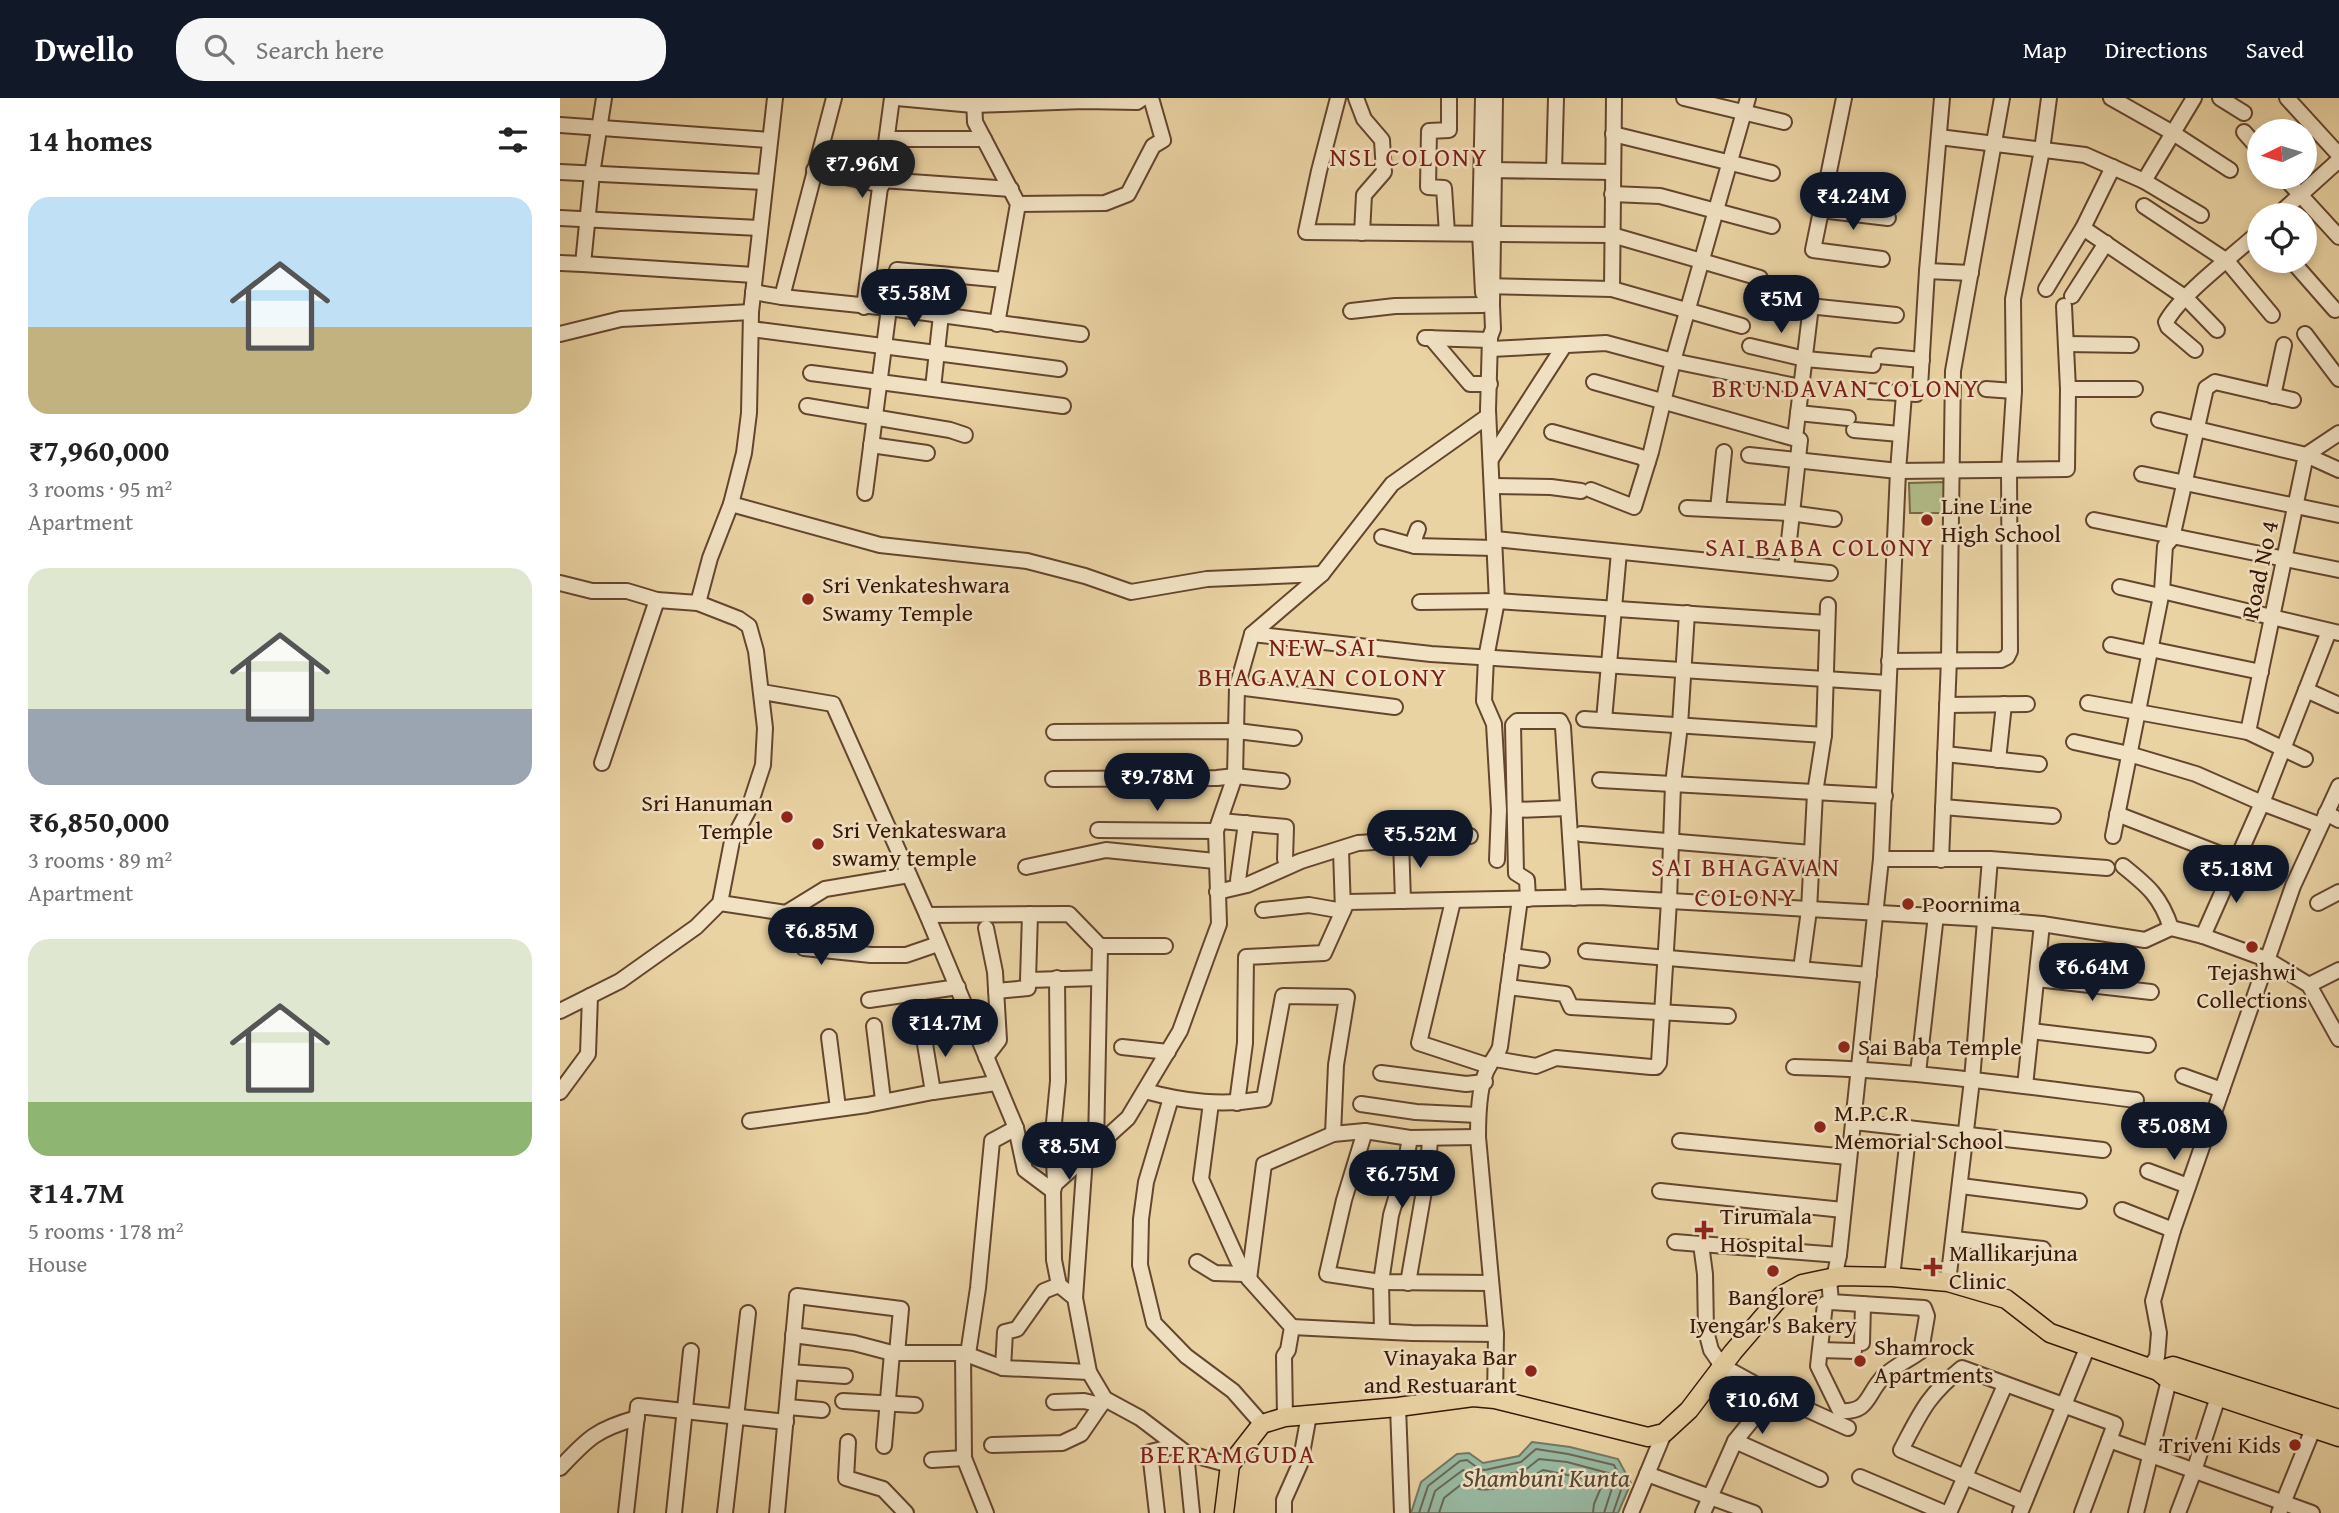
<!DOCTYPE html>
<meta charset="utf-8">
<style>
body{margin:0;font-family:"Gentium Book Plus",serif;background:#f6f6f6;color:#222;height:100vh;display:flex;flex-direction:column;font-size:26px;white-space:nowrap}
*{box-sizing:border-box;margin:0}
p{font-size:23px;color:#767676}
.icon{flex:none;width:38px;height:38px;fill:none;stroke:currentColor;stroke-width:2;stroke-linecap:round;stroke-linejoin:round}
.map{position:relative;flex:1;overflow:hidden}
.details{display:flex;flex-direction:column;background:#fff;width:560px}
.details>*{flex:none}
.needle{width:46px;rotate:265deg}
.controls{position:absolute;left:1687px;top:21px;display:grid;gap:14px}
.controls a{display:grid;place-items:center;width:70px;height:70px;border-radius:50%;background:#fff;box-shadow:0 4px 10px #0003;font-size:35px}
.price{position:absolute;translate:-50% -60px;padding:0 16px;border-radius:24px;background:#111827;color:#fff;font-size:23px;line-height:46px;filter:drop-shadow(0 2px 4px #0008)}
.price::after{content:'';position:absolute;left:50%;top:42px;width:21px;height:16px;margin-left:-10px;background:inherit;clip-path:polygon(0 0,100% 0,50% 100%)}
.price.current{background:#222;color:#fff}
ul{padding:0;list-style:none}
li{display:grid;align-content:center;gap:14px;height:371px;padding:0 28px}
li span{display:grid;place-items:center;height:217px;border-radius:21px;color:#555}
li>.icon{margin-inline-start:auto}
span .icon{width:126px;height:126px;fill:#fffc;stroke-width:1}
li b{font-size:30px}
h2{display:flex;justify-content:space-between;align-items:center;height:84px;padding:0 28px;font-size:30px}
header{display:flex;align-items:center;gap:42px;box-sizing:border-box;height:98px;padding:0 35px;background:#111827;color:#fff}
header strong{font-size:33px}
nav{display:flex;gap:38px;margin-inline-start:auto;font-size:24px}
.search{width:490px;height:63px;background:#f6f6f6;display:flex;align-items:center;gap:18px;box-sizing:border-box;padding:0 24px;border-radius:28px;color:#767676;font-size:26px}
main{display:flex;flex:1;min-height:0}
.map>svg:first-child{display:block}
.green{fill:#b2be89;stroke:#756a48;stroke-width:2}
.water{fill:#98b9a2;stroke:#727864;stroke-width:2}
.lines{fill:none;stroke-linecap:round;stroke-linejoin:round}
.shore{stroke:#686854;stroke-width:2}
.minor-casing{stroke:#64462e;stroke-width:18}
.major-casing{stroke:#381707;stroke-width:21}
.minor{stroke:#f1e2c3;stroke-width:14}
.major{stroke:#ead3a3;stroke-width:18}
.poi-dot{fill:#8f2418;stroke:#f1e2c3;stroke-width:2.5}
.labels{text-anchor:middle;stroke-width:5;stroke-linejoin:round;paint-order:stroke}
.poi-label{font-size:24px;fill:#381707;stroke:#f1e2c3;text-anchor:start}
.street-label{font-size:24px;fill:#381707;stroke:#f1e2c3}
.neighbourhood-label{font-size:26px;letter-spacing:2px;fill:#7a1f14;stroke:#f1e2c3}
.water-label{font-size:26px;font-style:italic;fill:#554836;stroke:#f1e2c3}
</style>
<header>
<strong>Dwello</strong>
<div class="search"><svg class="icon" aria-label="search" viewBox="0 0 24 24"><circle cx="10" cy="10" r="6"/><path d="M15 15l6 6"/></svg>Search here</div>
<nav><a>Map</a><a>Directions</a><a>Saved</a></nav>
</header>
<main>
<section class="details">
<h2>14 homes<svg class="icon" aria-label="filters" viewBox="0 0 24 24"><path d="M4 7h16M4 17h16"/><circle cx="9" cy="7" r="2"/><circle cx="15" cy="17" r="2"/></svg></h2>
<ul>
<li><span style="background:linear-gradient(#bfe0f5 60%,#c2b280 0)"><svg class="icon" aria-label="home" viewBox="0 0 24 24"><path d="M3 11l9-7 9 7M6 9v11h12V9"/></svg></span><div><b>₹7,960,000</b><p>3 rooms · 95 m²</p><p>Apartment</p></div></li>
<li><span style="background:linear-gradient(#dfe7d0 65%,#9aa5b1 0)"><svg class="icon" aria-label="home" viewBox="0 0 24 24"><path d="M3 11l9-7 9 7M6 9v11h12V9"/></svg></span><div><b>₹6,850,000</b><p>3 rooms · 89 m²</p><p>Apartment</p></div></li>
<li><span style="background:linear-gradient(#dfe7d0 75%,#8fb573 0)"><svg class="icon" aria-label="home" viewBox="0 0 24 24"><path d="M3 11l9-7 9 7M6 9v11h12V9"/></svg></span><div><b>₹14.7M</b><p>5 rooms · 178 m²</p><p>House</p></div></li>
</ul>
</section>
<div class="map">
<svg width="1779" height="1415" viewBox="0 0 1779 1415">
<rect width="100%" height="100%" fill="#ead3a3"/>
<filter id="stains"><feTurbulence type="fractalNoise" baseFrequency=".00286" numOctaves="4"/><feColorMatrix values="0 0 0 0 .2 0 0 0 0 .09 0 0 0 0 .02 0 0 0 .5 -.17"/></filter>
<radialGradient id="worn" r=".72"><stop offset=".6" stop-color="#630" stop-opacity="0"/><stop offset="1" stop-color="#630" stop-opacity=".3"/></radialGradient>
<!-- green -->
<path class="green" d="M1385,384V415H1350L1349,385Z"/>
<!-- water -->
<path class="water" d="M972,1344L1010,1349L1058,1361L1071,1385L1058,1415H851L861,1384L897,1356L909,1355L923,1365L959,1358Z"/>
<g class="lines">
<!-- shore -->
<g class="shore">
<path d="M859,1415L868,1388L900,1363L907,1362L919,1371L925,1372L961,1364L976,1351L1008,1356L1054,1367L1063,1386L1053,1415"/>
<path d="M868,1415L875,1393L903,1372L918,1380H926L964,1373L979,1361L1007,1364L1048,1375L1053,1387L1044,1415"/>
<path d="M879,1415L884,1400L903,1385C908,1387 913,1390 919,1391C939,1394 968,1382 983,1372L1041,1384L1042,1387L1034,1406L1033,1415"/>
</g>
<defs>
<g id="minor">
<path d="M337,0L413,7L524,3L577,4L583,0"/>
<path d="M414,0L415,24L458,106L437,226"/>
<path d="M778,0L759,73L746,134L1052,137L1200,180"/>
<path d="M796,0L804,21L822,42L824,74L804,97L802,135"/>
<path d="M923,0L920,135L923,195"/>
<path d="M935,0L932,207L933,231L930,239L928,312L937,503L926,560L924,603L934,626L939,712L937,762"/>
<path d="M1124,0L1224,24"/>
<path d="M1284,0L1253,152L1322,161"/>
<path d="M1551,0L1613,35L1670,72"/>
<path d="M1660,0L1684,15"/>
<path d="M1727,0L1779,57"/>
<path d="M0,27L209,42"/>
<path d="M1684,34L1699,51"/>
<path d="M1053,36L1212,75"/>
<path d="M1379,39L1525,57L1584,83L1641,117"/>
<path d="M328,41H424"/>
<path d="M254,72L322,87"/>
<path d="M927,72L1052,74"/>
<path d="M994,73L996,0"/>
<path d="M0,74L204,84"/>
<path d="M1724,79L1779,139"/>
<path d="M322,82L451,91"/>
<path d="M1584,83L1634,0"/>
<path d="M1052,96L1100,98L1212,128"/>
<path d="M458,106L545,105L568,96L593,48L603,42L591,0"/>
<path d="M1584,108L1667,163L1712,217"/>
<path d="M1261,112L1328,120"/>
<path d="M1718,117L1779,62"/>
<path d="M0,120L199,130"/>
<path d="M1523,130L1626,200L1657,232"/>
<path d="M887,135L884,90L868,89L869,33L889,32V0"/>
<path d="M1732,163L1775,212"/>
<path d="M0,165L23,166L32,76L44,0"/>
<path d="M23,166L194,177"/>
<path d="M1367,173L1411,175"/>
<path d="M924,188L1052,191L1182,228"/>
<path d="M1052,191L1054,0"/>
<path d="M1486,191L1523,130L1553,69"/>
<path d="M193,194L222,199L329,210L521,236"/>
<path d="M1512,198L1546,145"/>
<path d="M222,199L274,0"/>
<path d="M1200,203L1336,217"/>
<path d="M304,209L332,0"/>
<path d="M791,213L835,208L923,207"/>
<path d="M191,231L499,271"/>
<path d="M0,236L61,221L191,214"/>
<path d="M1745,236L1779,281"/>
<path d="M865,240L930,242"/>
<path d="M871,240L910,286H930"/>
<path d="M1506,246L1571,247"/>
<path d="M1190,248L1245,261L1313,267"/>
<path d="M931,251L1046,245L1113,263L1241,289"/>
<path d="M1635,252L1608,229L1606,224C1621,196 1674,157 1699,134"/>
<path d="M1319,258L1362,262"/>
<path d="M251,275L503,308"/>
<path d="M1034,284L1240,342L1226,470"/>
<path d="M373,290L381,217"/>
<path d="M1426,291L1454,293"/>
<path d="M1508,291H1575"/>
<path d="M1307,293L1356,296L1360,289L1367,173L1382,0"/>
<path d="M1713,298L1724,247"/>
<path d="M247,308L390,332L405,337"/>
<path d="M1238,315L1288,320"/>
<path d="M1599,322L1746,357L1779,372"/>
<path d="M1294,332L1340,336"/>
<path d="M992,334L1081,359L1088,364"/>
<path d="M1235,340L1251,208"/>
<path d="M311,347L367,355"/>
<path d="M1189,357L1338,373L1507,371L1508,291L1504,208"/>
<path d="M931,361L1004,248"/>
<path d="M1582,376L1779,417"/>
<path d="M932,388L991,389L1021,393"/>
<path d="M1031,392L1074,409L1091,354L1113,263L1188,0"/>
<path d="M305,395L329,210L337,172L444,182"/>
<path d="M171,406L320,447L467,463L525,478L571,494L647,481L762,476"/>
<path d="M1127,410L1230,415L1274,421"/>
<path d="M1158,411L1164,354"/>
<path d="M1534,422L1779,472"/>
<path d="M822,439L855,448L934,450"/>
<path d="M935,441L1270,475"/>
<path d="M855,448V439L858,431"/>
<path d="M0,485L32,493H67L97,502L138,505L179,521L189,528L196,553L205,630L203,667L188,713L172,743L160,805L136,829L60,883L0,913"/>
<path d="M1560,489L1600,498"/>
<path d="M1602,493L1779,535"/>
<path d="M860,504L937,503L1267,525"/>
<path d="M138,505L150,460L171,406L184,355L189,315L191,214L215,0"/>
<path d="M692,536L871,556L1328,585"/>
<path d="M1551,547L1589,555"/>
<path d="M1590,551L1701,574"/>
<path d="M1329,563L1441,562L1447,559L1450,553L1449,372L1454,293L1453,201L1482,52L1489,0"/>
<path d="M677,589L835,609"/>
<path d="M1746,592L1779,607"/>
<path d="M202,594L273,606L367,817L456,1030L465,1072L493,1093L494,1162L499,1187L515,1200L529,1274L545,1301L580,1320L626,1355L670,1367"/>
<path d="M1528,605L1688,634L1745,661"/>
<path d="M1387,607L1467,606"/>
<path d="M1024,621L1264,637"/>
<path d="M1044,622L1059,454"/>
<path d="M494,634L677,633L734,640"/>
<path d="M1688,634L1746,357L1779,335"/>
<path d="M1514,644L1569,656L1636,676L1702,705L1760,727"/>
<path d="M1385,656L1479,666"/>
<path d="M1438,662L1444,606"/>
<path d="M42,665L97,502"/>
<path d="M493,681L657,680L675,678L722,683"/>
<path d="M1040,682L1325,698"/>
<path d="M1383,709L1493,718"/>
<path d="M955,712L1008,710"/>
<path d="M1766,715L1779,722"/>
<path d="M1557,716L1676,762"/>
<path d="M661,723L726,729L725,761"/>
<path d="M538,732L656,733"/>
<path d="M1021,736L1252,755"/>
<path d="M1553,738L1602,493L1605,448L1612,440L1646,290L1655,284L1733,302"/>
<path d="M841,743L843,803"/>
<path d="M1321,761H1430L1547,770"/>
<path d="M1381,762L1389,561L1393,273L1442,0"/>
<path d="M1563,768C1588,788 1601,799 1611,830"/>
<path d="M466,769L546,752L655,763"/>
<path d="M678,782L686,725"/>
<path d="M657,794L687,787L741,763L798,745L910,738"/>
<path d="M968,801L967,782L956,775L953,627L957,623H1000L1003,629L1014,800"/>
<path d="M893,803L859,945L929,968"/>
<path d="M160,805L226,815L244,850L311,857H346L378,846"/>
<path d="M1758,805L1779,794"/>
<path d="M703,812L749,807L783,813L781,752"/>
<path d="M226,815L265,791L349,777"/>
<path d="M470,816L468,882L539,880"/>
<path d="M367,817L509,816L540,848L536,1048"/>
<path d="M1643,838L1702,705L1769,533"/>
<path d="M540,848H605"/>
<path d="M1026,853L1309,877"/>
<path d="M952,858L982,862"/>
<path d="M1241,871L1249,812L1255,695L1264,637L1268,507"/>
<path d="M1477,881L1591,894"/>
<path d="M1749,887L1779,872"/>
<path d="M948,889L1005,896L1011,909L1168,918"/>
<path d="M436,893L468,890"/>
<path d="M309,902L398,889"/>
<path d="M314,928L323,1002"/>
<path d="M1471,933L1588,947"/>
<path d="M363,934L373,994"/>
<path d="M269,939L278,1010"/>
<path d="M562,949L608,954"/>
<path d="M426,959L439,942L435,874L426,830"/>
<path d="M935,961L976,968L996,960L1091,969H1096L1099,965L1109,803L1113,686L1120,627L1127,515"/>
<path d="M1234,969C1349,971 1462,988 1576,1002"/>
<path d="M821,975L906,986L925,984"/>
<path d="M1358,975L1376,817"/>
<path d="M1623,978L1662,992"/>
<path d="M1465,988L1482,826"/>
<path d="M585,993C625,1004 662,1008 704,1001L723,898L787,899L776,967L773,1036"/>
<path d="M0,994L28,956L30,898"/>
<path d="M611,1000L586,1084L581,1121L580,1167L594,1225L626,1258L673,1293L702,1326"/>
<path d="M651,1005L641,1081L678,1163L689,1181L732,1229L728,1252L724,1258L725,1319"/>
<path d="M677,1005L685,945L686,859L764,855L787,804L1040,799L1426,821L1482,826L1585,842L1611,830L1643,838L1706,861L1749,887L1779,941"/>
<path d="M801,1006L856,1014L918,1017"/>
<path d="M1603,1022L1645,1038"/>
<path d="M190,1023L307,1007L373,994L436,985"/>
<path d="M1294,1024L1543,1052"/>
<path d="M805,1033L784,1102L767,1176L821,1184L931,1185"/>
<path d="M1120,1043L1288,1059"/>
<path d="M1588,1073L1628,1088"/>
<path d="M495,1086L493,1035L498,983L497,880"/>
<path d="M1401,1088L1519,1103"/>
<path d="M493,1093L495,1086L568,1020L620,933L649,853L659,826L656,733L675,678L677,589L692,536L762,476L832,386L928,318V312"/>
<path d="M1100,1093L1283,1112"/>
<path d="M1562,1112L1613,1132"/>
<path d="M1395,1141L1483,1151"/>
<path d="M1115,1144L1279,1157"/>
<path d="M1141,1146L1145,1176L1146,1233L1151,1252L1162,1268L1213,1296"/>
<path d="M637,1164L655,1175L685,1176"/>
<path d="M1332,1179L1349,1030"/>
<path d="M1274,1180L1279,1157L1321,761L1338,373L1344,296"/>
<path d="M689,1181L704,1066L773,1036L805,1033L850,1040L918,1039"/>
<path d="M1269,1181L1271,1204L1265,1206L1258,1268L1280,1313C1310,1315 1306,1296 1324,1278C1335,1268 1350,1261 1361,1253L1367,1218L1364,1210L1271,1204"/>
<path d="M1388,1184L1412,982L1430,761"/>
<path d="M848,1185L868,1070L870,1041"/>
<path d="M515,1200L525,1059"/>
<path d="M732,1229L852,1235L936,1236"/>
<path d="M822,1233L821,1184L831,1117L844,1073L850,1040"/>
<path d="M233,1237L294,1245L332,1255H403L443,1270L529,1274"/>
<path d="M1302,1245L1303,1206"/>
<path d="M1260,1252L1294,1253"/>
<path d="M403,1255L404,1360L426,1415"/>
<path d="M408,1256L418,1190L432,1043L456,1030"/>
<path d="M443,1270L445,1234L457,1231L484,1193L499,1187"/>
<path d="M1589,1270L1597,1259L1599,1235L1593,1203L1613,1132L1733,788L1779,688"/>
<path d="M230,1274L285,1278"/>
<path d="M935,1301L936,1236L918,1039C918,1020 919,984 929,968C933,961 937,957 940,949L960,801"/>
<path d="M283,1303L355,1307"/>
<path d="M494,1304L524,1303L541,1307"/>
<path d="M228,1309L262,1312"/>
<path d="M838,1309L842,1415"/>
<path d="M1549,1342L1752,1415"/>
<path d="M1175,1343L1260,1381"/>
<path d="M288,1344L286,1380L323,1391L346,1415"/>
<path d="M432,1347L502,1345L521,1336L545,1301"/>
<path d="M324,1348L332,1255"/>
<path d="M626,1355L632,1415"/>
<path d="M372,1362L404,1360"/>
<path d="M0,1370C28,1340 37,1331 77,1320"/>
<path d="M1087,1376L1194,1415"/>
<path d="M1300,1379L1385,1415"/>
<path d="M1464,1404L1341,1352C1361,1314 1367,1298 1402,1270L1555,1326L1522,1415"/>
<path d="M66,1415L78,1308L226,1324"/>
<path d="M114,1415L131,1253"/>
<path d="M165,1415L188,1215"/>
<path d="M217,1415L237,1198L341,1211L337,1255"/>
<path d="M597,1415L590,1354L615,1348"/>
<path d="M724,1415V1402L740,1366L749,1317"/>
<path d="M1071,1415L1104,1335"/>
<path d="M1143,1415L1175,1343L1213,1296L1288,1330"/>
<path d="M1389,1415L1445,1287"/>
<path d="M1460,1415L1528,1248"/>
<path d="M1576,1415L1611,1274"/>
<path d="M1618,1415L1634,1373L1658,1299"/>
<path d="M1719,1415L1753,1331"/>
</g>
<g id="major">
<path d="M1598,1273L1613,1268L1779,1321"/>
<path d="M664,1415L670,1367L702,1326L725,1319L838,1309L913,1299L935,1301L1088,1339L1104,1335L1129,1312L1173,1254L1221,1198L1242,1186L1280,1178L1332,1179L1388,1184L1446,1201L1490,1235L1598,1273L1609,1282L1779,1339"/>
</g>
</defs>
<!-- minor casing -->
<use href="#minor" class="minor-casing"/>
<!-- major casing -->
<use href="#major" class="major-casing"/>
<!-- minor -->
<use href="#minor" class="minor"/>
<!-- major -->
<use href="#major" class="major"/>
</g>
<!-- markers -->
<g class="poi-dot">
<circle cx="1367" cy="422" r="7"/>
<circle cx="248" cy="501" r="7"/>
<circle cx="227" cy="719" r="7"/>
<circle cx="258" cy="746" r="7"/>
<circle cx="1348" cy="806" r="7"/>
<circle cx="1692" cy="849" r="7"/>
<circle cx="1284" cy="949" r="7"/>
<circle cx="1260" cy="1029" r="7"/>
<path d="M1140.5 1121.5h7v7h7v7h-7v7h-7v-7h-7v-7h7z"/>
<path d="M1369.5 1158.5h7v7h7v7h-7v7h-7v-7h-7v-7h7z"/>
<circle cx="1213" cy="1173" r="7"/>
<circle cx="1300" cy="1263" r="7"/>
<circle cx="971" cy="1273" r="7"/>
<circle cx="1735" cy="1347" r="7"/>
</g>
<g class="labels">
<!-- poi labels -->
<g class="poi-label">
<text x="1381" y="416">Line Line<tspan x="1381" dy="28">High School</tspan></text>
<text x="262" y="495">Sri Venkateshwara<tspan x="262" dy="28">Swamy Temple</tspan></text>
<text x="213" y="713" text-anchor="end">Sri Hanuman<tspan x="213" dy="28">Temple</tspan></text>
<text x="272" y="740">Sri Venkateswara<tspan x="272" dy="28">swamy temple</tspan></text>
<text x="1362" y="814">Poornima</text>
<text x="1692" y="882" text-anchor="middle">Tejashwi<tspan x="1692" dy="28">Collections</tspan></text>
<text x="1298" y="957">Sai Baba Temple</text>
<text x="1274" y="1023">M.P.C.R<tspan x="1274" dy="28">Memorial School</tspan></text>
<text x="1160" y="1126">Tirumala<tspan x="1160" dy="28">Hospital</tspan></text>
<text x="1389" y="1163">Mallikarjuna<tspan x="1389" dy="28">Clinic</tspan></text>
<text x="1213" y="1207" text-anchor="middle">Banglore<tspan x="1213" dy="28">Iyengar's Bakery</tspan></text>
<text x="1314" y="1257">Shamrock<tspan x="1314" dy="28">Apartments</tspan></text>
<text x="957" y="1267" text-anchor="end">Vinayaka Bar<tspan x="957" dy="28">and Restuarant</tspan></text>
<text x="1721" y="1355" text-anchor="end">Triveni Kids</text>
</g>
<!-- street labels -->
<g class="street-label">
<text transform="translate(1700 472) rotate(-78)" y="8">Road No 4</text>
</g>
<!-- neighbourhood labels -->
<g class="neighbourhood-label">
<text x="849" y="68">NSL COLONY</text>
<text x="1286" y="299">BRUNDAVAN COLONY</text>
<text x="1260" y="458">SAI BABA COLONY</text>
<text x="763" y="558">NEW SAI<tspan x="763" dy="30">BHAGAVAN COLONY</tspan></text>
<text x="1186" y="778">SAI BHAGAVAN<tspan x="1186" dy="30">COLONY</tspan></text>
<text x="668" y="1365">BEERAMGUDA</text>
</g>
<!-- water labels -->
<g class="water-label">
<text x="986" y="1389">Shambuni Kunta</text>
</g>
</g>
<rect width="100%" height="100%" filter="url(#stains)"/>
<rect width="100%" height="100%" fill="url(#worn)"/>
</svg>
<div class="controls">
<a><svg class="needle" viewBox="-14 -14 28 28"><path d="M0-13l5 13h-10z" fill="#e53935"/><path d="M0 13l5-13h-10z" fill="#767676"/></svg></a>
<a><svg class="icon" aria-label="locate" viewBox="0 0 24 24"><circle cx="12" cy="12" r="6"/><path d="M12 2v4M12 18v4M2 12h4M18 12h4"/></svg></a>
</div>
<b class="price current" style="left:302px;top:102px">₹7.96M</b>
<b class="price" style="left:1293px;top:134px">₹4.24M</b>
<b class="price" style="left:354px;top:231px">₹5.58M</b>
<b class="price" style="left:1221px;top:237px">₹5M</b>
<b class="price" style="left:597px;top:715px">₹9.78M</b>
<b class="price" style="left:860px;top:772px">₹5.52M</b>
<b class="price" style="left:1676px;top:807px">₹5.18M</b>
<b class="price" style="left:261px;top:869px">₹6.85M</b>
<b class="price" style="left:1532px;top:905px">₹6.64M</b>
<b class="price" style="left:385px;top:961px">₹14.7M</b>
<b class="price" style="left:1614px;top:1064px">₹5.08M</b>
<b class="price" style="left:509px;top:1084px">₹8.5M</b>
<b class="price" style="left:842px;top:1112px">₹6.75M</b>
<b class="price" style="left:1202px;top:1338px">₹10.6M</b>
</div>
</main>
